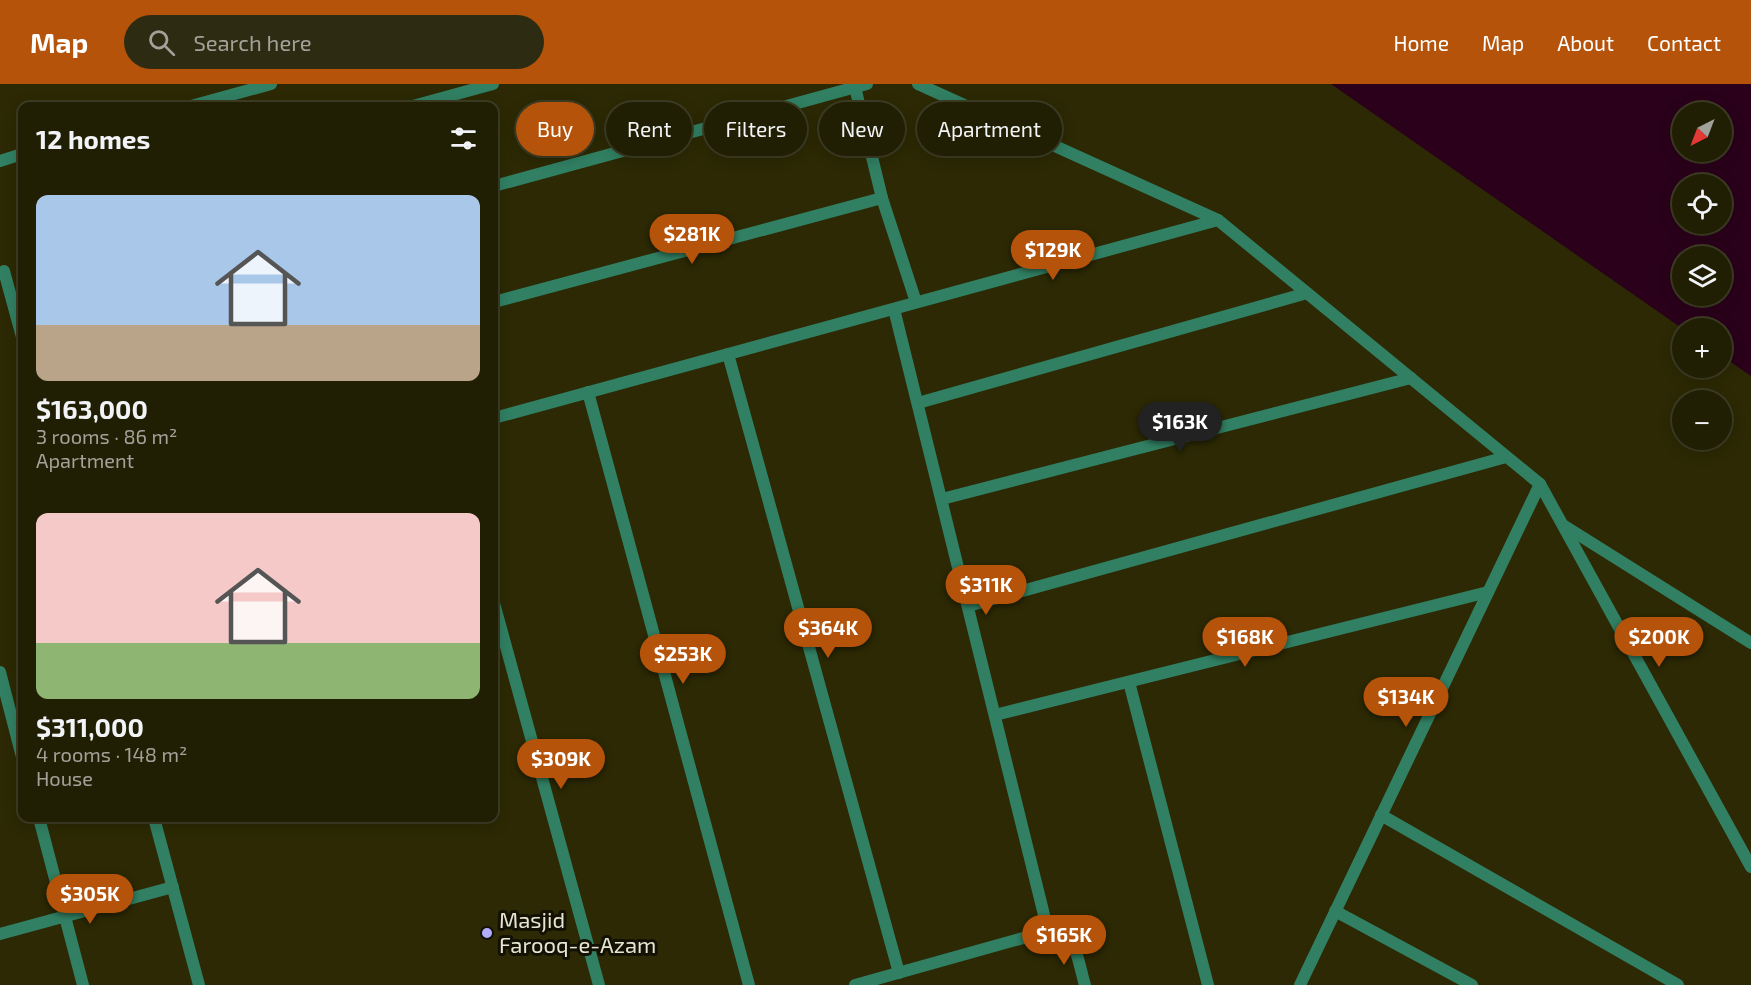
<!DOCTYPE html>
<meta charset="utf-8">
<style>
body{margin:0;font-family:"Exo 2",sans-serif;background:#2d2c12;color:#f1f3f6;height:100vh;display:flex;flex-direction:column;font-size:22px;white-space:nowrap}
*{box-sizing:border-box;margin:0}
p{font-size:20px;color:#a2a29a}
.icon{flex:none;width:33px;height:33px;fill:none;stroke:currentColor;stroke-width:2;stroke-linecap:round;stroke-linejoin:round}
.map{position:relative;flex:1;overflow:hidden}
.sheet{position:absolute;left:18px;top:18px;width:480px;height:720px;display:flex;flex-direction:column;background:#211f03;border-radius:12px;box-shadow:0 3px 15px #0003,0 0 0 2px #3e3d25}
.sheet>*{flex:none}
.hud{position:absolute;left:516px;top:18px;width:570px;height:54px;display:flex;gap:12px}
.needle{width:39px;rotate:222deg}
.tools{position:absolute;left:1672px;top:18px;display:grid;gap:12px}
.tools a{display:grid;place-items:center;width:60px;height:60px;border-radius:50%;background:#211f03;box-shadow:0 3px 15px #0003,0 0 0 2px #3e3d25;font-size:30px}
.price{position:absolute;translate:-50% -51px;padding:0 14px;border-radius:21px;background:#b45309;color:#fff;font-size:20px;line-height:39px;filter:drop-shadow(0 2px 3px #0008)}
.price::after{content:'';position:absolute;left:50%;top:36px;width:18px;height:14px;margin-left:-9px;background:inherit;clip-path:polygon(0 0,100% 0,50% 100%)}
.price.on{background:#222;color:#fff}
ul{padding:0;list-style:none}
li{display:grid;align-content:center;gap:12px;height:318px;padding:0 18px}
li span{display:grid;place-items:center;height:186px;border-radius:12px;color:#555}
li>.icon{margin-inline-start:auto}
span .icon{width:108px;height:108px;fill:#fffc;stroke-width:1}
li b{font-size:26px}
h2{display:flex;justify-content:space-between;align-items:center;height:72px;padding:0 18px;font-size:26px}
.tag{padding:0 21px;border-radius:27px;background:#211f03;box-shadow:0 3px 15px #0003,0 0 0 2px #3e3d25;font-size:21px;line-height:54px}
.tag.on{background:#b45309;color:#fff}
header{display:flex;align-items:center;gap:36px;box-sizing:border-box;height:84px;padding:0 30px;background:#b45309;color:#fff}
header strong{font-size:28px}
nav{display:flex;gap:33px;margin-inline-start:auto;font-size:21px}
.search{width:420px;height:54px;background:#2d2c12;display:flex;align-items:center;gap:15px;box-sizing:border-box;padding:0 21px;border-radius:33px;color:#a2a29a;font-size:22px}
.map>svg:first-child{display:block}
.water{fill:#2a001a;fill-rule:evenodd}
.lines{fill:none;stroke-linecap:round;stroke-linejoin:round}
.lane{stroke:#318063;stroke-width:12}
.street{stroke:#318063;stroke-width:12}
.poi-dot{fill:#b1adfa;stroke:#121104;stroke-width:2}
.labels{text-anchor:middle;stroke-width:6;stroke-linejoin:round;paint-order:stroke}
.poi-label{font-size:22px;fill:#e6e5d1;stroke:#121104;text-anchor:start}
</style>
<header>
<strong>Map</strong>
<div class="search"><svg class="icon" aria-label="search" viewBox="0 0 24 24"><circle cx="10" cy="10" r="6"/><path d="M15 15l6 6"/></svg>Search here</div>
<nav><a>Home</a><a>Map</a><a>About</a><a>Contact</a></nav>
</header>
<div class="map">
<svg width="1751" height="901" viewBox="0 0 1751 901">
<rect width="100%" height="100%" fill="#2c2904"/>
<!-- water -->
<path class="water" d="M1331,0H1751V292L1722,272V244L1683,245ZM1683,28H1722V68H1683ZM1683,100H1722V140H1683ZM1683,172H1722V212H1683Z"/>
<g class="lines">
<!-- lane -->
<g class="lane">
<path d="M918,319L1307,209"/>
<path d="M1563,441L1751,559"/>
<path d="M968,522L1506,373"/>
<path d="M0,588L22,673"/>
<path d="M1129,598L1208,901"/>
<path d="M1381,731L1678,901"/>
<path d="M39,734L83,901"/>
<path d="M1335,827L1472,901"/>
</g>
<!-- street -->
<g class="street">
<path d="M918,0L1218,136"/>
<path d="M855,3L882,114L916,218"/>
<path d="M191,22L271,0"/>
<path d="M413,22L493,0"/>
<path d="M0,77L22,70"/>
<path d="M494,102L867,0"/>
<path d="M4,187L22,253"/>
<path d="M494,218L882,114"/>
<path d="M894,225L1048,847"/>
<path d="M728,270L899,889"/>
<path d="M588,308L749,901"/>
<path d="M494,334L1218,136L1540,400L1751,783"/>
<path d="M942,415L1411,294"/>
<path d="M494,519L599,901"/>
<path d="M995,631L1488,508"/>
<path d="M154,734L199,901"/>
<path d="M0,850L173,803"/>
<path d="M855,901L1048,847C1077,845 1078,879 1085,901"/>
<path d="M1300,901L1540,400"/>
</g>
</g>
<!-- markers -->
<circle class="poi-dot" cx="487" cy="849" r="6"/>
<g class="labels">
<!-- poi labels -->
<g class="poi-label">
<text x="499" y="844">Masjid<tspan x="499" dy="25">Farooq-e-Azam</tspan></text>
</g>
</g>
</svg>
<div class="tools">
<a><svg class="needle" viewBox="-14 -14 28 28"><path d="M0-13l5 13h-10z" fill="#e53935"/><path d="M0 13l5-13h-10z" fill="#a2a29a"/></svg></a>
<a><svg class="icon" aria-label="locate" viewBox="0 0 24 24"><circle cx="12" cy="12" r="6"/><path d="M12 2v4M12 18v4M2 12h4M18 12h4"/></svg></a>
<a><svg class="icon" aria-label="layers" viewBox="0 0 24 24"><path d="M12 4l9 5-9 5-9-5zM3 14l9 5 9-5"/></svg></a>
<a>+</a>
<a>−</a>
</div>
<b class="price" style="left:692px;top:181px">$281K</b>
<b class="price" style="left:1053px;top:197px">$129K</b>
<b class="price on" style="left:1180px;top:369px">$163K</b>
<b class="price" style="left:986px;top:532px">$311K</b>
<b class="price" style="left:828px;top:575px">$364K</b>
<b class="price" style="left:1245px;top:584px">$168K</b>
<b class="price" style="left:1659px;top:584px">$200K</b>
<b class="price" style="left:683px;top:601px">$253K</b>
<b class="price" style="left:1406px;top:644px">$134K</b>
<b class="price" style="left:561px;top:706px">$309K</b>
<b class="price" style="left:90px;top:841px">$305K</b>
<b class="price" style="left:1064px;top:882px">$165K</b>
<div class="hud">
<a class="tag on">Buy</a>
<a class="tag">Rent</a>
<a class="tag">Filters</a>
<a class="tag">New</a>
<a class="tag">Apartment</a>
</div>
<section class="sheet">
<h2>12 homes<svg class="icon" aria-label="filters" viewBox="0 0 24 24"><path d="M4 7h16M4 17h16"/><circle cx="9" cy="7" r="2"/><circle cx="15" cy="17" r="2"/></svg></h2>
<ul>
<li><span style="background:linear-gradient(#a9c7e8 70%,#b9a48a 0)"><svg class="icon" aria-label="home" viewBox="0 0 24 24"><path d="M3 11l9-7 9 7M6 9v11h12V9"/></svg></span><div><b>$163,000</b><p>3 rooms · 86 m²</p><p>Apartment</p></div></li>
<li><span style="background:linear-gradient(#f6c9c9 70%,#8fb573 0)"><svg class="icon" aria-label="home" viewBox="0 0 24 24"><path d="M3 11l9-7 9 7M6 9v11h12V9"/></svg></span><div><b>$311,000</b><p>4 rooms · 148 m²</p><p>House</p></div></li>
</ul>
</section>
</div>
